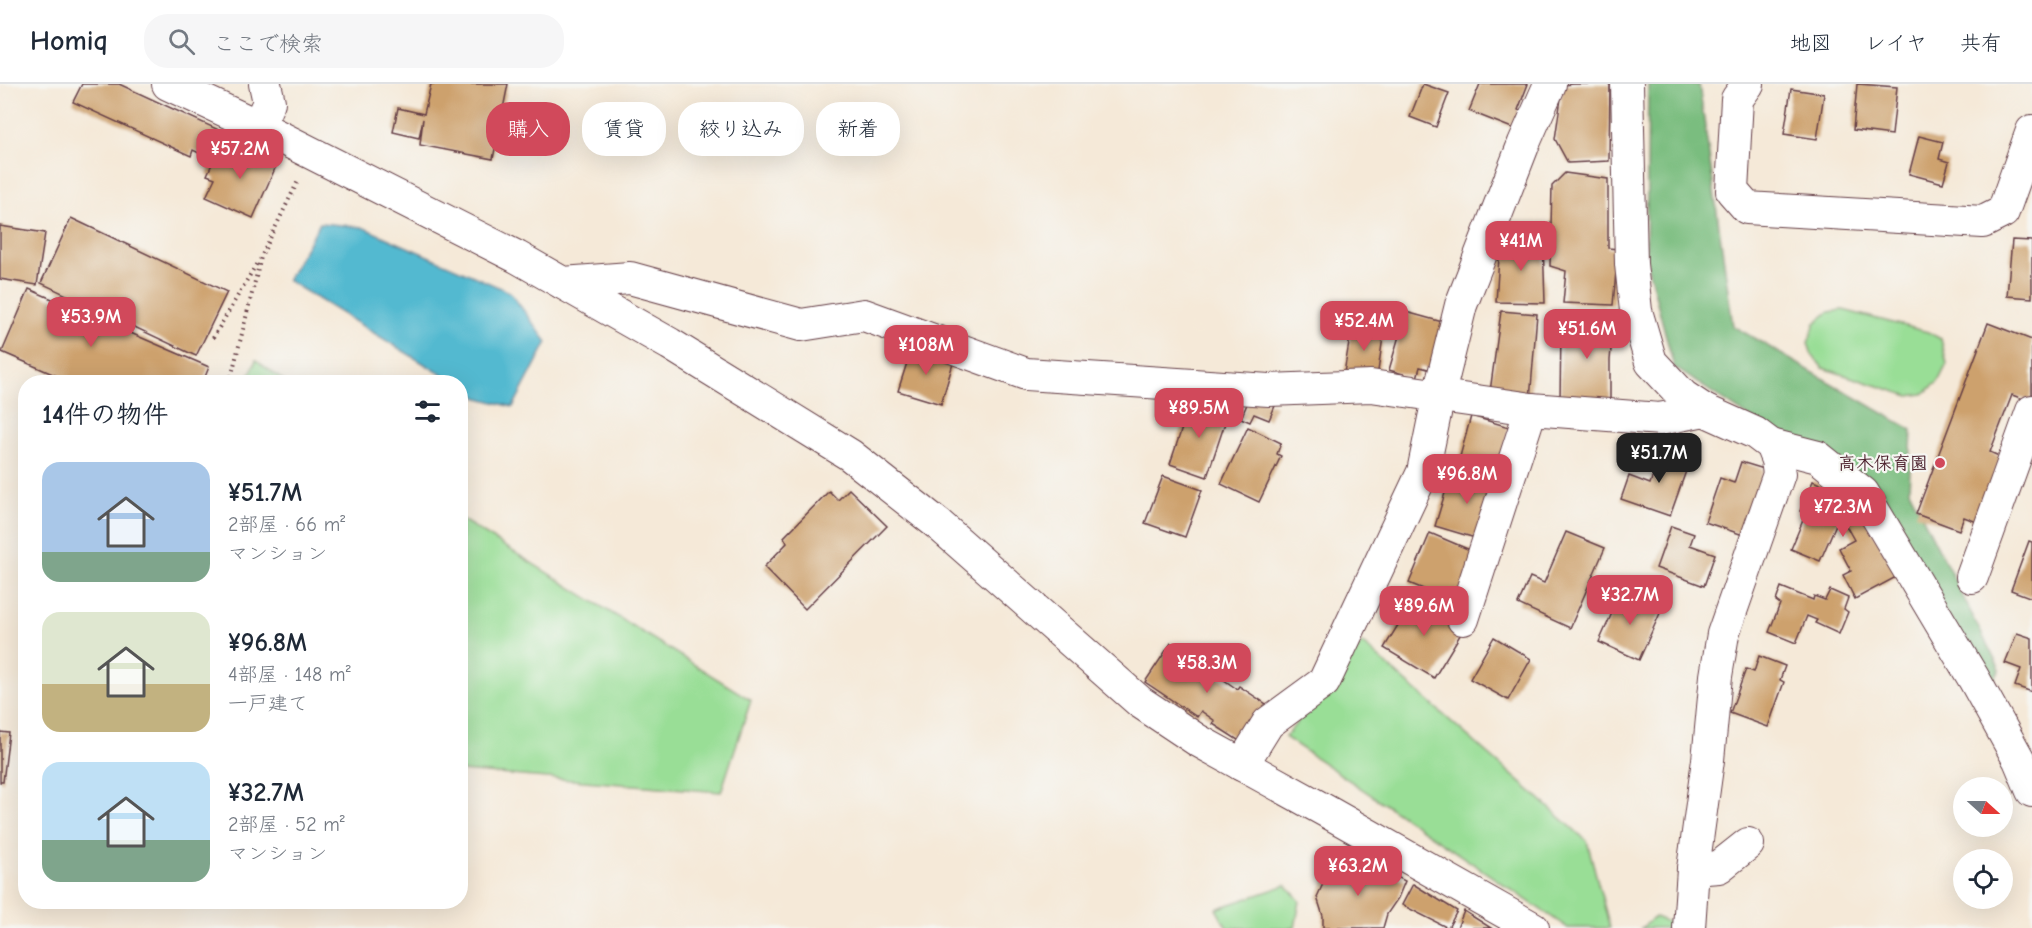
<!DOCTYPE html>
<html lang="ja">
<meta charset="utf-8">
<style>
body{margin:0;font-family:"Comic Neue","Klee One",sans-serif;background:#f6f6f7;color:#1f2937;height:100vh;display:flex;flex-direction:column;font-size:22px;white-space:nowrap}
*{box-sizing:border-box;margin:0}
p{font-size:20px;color:#747a83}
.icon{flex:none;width:33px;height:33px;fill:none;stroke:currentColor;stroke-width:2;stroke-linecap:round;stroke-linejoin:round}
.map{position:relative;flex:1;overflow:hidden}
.sheet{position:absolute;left:18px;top:291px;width:450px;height:534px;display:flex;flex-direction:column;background:#fff;border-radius:24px;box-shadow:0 6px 24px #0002}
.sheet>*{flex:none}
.banner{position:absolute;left:486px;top:18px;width:570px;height:54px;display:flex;gap:12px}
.needle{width:39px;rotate:111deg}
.controls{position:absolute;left:1953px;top:693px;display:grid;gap:12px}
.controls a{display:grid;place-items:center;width:60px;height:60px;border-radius:50%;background:#fff;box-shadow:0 6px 24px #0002;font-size:30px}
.price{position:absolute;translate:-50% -51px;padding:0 14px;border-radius:12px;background:#d1495b;color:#fff;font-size:20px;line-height:39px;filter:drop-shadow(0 2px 3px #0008)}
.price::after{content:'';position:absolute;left:50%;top:36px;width:18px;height:14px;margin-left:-9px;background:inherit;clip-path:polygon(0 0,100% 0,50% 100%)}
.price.on{background:#222;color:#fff}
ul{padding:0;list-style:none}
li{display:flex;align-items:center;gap:18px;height:150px;padding:0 24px}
li span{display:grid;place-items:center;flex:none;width:168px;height:120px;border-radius:18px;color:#555}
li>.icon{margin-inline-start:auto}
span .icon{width:72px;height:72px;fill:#fffc;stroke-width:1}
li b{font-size:26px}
h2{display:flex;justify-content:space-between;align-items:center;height:72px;padding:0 24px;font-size:26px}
.pill{padding:0 21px;border-radius:24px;background:#fff;box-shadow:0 6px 24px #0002;font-size:21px;line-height:54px}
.pill.on{background:#d1495b;color:#fff}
header{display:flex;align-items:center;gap:36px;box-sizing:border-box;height:84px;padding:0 30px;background:#fff;border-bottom:2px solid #e0e1e3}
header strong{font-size:28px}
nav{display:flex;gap:33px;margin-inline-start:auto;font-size:21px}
.search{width:420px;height:54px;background:#f6f6f7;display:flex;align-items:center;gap:15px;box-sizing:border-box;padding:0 21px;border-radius:24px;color:#747a83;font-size:22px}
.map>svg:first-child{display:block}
.green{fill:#99de96;stroke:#727e60;stroke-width:1.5}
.forest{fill:#7abd7f;stroke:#626e55;stroke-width:1.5}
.water{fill:#52b9d0;stroke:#4e6c7e;stroke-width:1.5}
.building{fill:#cda16d}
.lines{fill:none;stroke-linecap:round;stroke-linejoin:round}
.minor-casing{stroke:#643d45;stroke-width:34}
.path{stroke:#643d45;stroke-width:4;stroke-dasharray:1.5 4.5;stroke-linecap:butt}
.minor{stroke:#fff;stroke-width:32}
.poi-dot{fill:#d1495b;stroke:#f6f6f2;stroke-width:2}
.labels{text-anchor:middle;stroke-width:4.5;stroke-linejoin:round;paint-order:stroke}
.poi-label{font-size:18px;font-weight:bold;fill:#4a1f2b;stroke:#f6f6f2;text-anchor:end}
</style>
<header>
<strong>Homiq</strong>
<div class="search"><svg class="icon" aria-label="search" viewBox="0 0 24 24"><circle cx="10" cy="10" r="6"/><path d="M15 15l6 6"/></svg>ここで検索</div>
<nav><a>地図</a><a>レイヤ</a><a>共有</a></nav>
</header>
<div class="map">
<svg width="2032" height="844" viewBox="0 0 2032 844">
<rect width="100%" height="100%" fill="#f6f6f2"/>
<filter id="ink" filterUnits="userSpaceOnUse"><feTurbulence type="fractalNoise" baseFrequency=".0167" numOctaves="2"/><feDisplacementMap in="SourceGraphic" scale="12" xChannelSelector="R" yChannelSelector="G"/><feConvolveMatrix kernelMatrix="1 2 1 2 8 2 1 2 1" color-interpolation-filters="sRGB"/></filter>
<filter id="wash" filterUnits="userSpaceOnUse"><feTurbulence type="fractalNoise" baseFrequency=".008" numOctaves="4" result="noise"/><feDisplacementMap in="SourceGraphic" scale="24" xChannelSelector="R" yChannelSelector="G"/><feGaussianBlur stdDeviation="1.35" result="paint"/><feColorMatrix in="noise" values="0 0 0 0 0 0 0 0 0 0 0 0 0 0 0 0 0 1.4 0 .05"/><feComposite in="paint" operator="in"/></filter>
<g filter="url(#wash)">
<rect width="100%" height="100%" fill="#f5e9d8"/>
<!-- green -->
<g class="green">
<path d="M1843,226L1928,248L1941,255L1947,280L1938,298L1923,310L1909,312L1823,284L1812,271L1808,259L1815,239L1829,228Z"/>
<path d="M256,276L285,298H247Z"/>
<path d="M461,435L751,616L721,708L461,687Z"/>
<path d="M1362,559L1587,757L1610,844H1568L1285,653Z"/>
<path d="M1286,801L1300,817L1295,844H1227L1216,825Z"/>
<path d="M1655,833L1673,840V844H1641Z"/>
</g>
<!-- forest -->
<path class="forest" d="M1648,0H1699L1733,242L1912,346L1909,406L2000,586L1989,603L1882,422L1674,283L1646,176Z"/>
<!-- water -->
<path class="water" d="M320,139L362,143L510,208L547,258L513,323L479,314L461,303L460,298H454L287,196Z"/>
<g id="blocks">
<!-- building -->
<g class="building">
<path d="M82,0H119L221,47L209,74L193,66L191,72L73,18Z"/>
<path d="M431,0H508L493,75L420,61L423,35L419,54L393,48L398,24L424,30Z"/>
<path d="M1423,0L1449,9L1436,43L1410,33Z"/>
<path d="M1480,0H1528L1518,26L1524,29L1517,46L1469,27Z"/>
<path d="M1574,0H1610L1609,77L1568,79L1555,55L1563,1Z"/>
<path d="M1857,0L1897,3L1892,51L1853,46Z"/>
<path d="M1791,5L1824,10L1817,55L1784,50Z"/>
<path d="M1919,52L1943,58L1939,75L1949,78L1943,99L1909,90Z"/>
<path d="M232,60L277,80L253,134L206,113L215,94L207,91L216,71L225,76Z"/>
<path d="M1565,89L1608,95V164L1618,165L1613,221L1563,219L1566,187L1550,182L1552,102Z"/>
<path d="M71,134L227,208L196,272L41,199Z"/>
<path d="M0,142L45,149L37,201L0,195Z"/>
<path d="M1543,156L1545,219L1496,218L1500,158Z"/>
<path d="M2012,156L2032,157V214L2007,212Z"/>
<path d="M29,205L209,283L203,298H71L2,268Z"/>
<path d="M1501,227L1537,230L1530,316L1490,308Z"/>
<path d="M1406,228L1446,239L1432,286L1420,283L1417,294L1389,286Z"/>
<path d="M1589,232H1614L1610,276V317L1560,316L1561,246L1586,237Z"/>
<path d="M1988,239L2032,256V310L2029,317L2012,311L1990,368L2001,373L1977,438L1964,433L1959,446L1916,430Z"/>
<path d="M1352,241L1384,246L1377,294L1344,289Z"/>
<path d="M912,263L954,276L941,320L898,307Z"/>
<path d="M1251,311L1275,322L1269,336L1254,330L1250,338L1241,334Z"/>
<path d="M1191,317L1228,330L1207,393L1170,380Z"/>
<path d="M1471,332L1509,343L1496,391L1458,380Z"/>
<path d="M1248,343L1281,359L1277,370L1281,372L1259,418L1221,400Z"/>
<path d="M1663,363L1686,372L1683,382L1687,384L1670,432L1621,415L1629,392L1650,400Z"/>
<path d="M1741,378L1764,385L1746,452L1705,438L1720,394L1734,399Z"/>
<path d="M1452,386L1499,400L1482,456L1435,442Z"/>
<path d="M1163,392L1202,406L1185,453L1145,439Z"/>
<path d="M1813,397L1855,415L1898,492L1855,515L1843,491L1851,487L1839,464L1854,456L1840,431L1820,477L1791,465L1806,429L1800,427Z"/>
<path d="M849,405L887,442L805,525L764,483L787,459L784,453L829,407L838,416Z"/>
<path d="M1671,442L1694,450L1690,461L1715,470L1704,502L1656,484Z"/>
<path d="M1566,448L1605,464L1570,544L1518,520L1530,493L1544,499Z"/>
<path d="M1430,449L1477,469L1457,519L1409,499Z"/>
<path d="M2029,457L2032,458V514L2011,506Z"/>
<path d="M1781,503L1813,516L1814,512L1825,516L1830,506L1848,514L1844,525L1848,528L1839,550L1815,539L1817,536L1807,532L1796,559L1769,548L1780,520L1776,517Z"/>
<path d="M1621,509L1661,527L1639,576L1599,558Z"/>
<path d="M1415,513L1465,543L1434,594L1384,564Z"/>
<path d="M2017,549L2032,554V608L2015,602L2021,585L2005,579Z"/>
<path d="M1494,553L1531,575L1508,616L1470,595Z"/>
<path d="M1171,559L1237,605L1239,602L1269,622L1244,660L1213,640L1215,637L1201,627L1197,633L1145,598Z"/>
<path d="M1759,572L1785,582L1780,596L1784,598L1768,643L1730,629L1746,585L1754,588Z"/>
<path d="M0,648L9,649L3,698H0Z"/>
<path d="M1364,776L1405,797L1398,814L1387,830L1383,844H1323V832L1317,813L1331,782L1353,786Z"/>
<path d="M1413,800L1457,827L1448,844L1402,821Z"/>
<path d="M1464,827L1491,844H1457Z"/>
</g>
</g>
</g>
<g filter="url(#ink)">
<use href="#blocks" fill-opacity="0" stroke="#643d45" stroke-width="1.5"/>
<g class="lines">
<defs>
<g id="minor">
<path d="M168,0L258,42L517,173L670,260L850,371L938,440L1140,618L1197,656L1326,727L1533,844"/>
<path d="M1627,0L1631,180L1636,227L1651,278L1683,312L1704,326L1755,349L1771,361L1777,376L1779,390L1723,550L1716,592L1708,676L1693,785L1689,844"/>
<path d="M1748,0L1737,15L1732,107L1747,124L1983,138L2003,128L2032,47"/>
<path d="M258,42L269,18L265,0"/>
<path d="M563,199L630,194L801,241L864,231L1026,290L1269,306L1371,302L1531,325L1660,335L1704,326"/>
<path d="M1771,361L1818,373L1863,409L1974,595L2019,676L2032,707"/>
<path d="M1972,493L2032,327"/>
<path d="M1463,535L1531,325"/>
<path d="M1242,681L1268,639L1324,598L1423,388L1439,310L1461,221L1524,59L1550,0"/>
<path d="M1693,785L1719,783L1748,760"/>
</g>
</defs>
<!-- minor casing -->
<use href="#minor" class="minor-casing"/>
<!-- path -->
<g class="path">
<path d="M213,254L257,179"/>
<path d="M230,298L261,173L298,97"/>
</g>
<!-- minor -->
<use href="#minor" class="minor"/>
</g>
</g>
<!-- markers -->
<circle class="poi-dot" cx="1940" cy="379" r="6"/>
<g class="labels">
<!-- poi labels -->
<g class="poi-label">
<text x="1928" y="385">高木保育園</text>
</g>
</g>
</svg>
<div class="controls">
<a><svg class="needle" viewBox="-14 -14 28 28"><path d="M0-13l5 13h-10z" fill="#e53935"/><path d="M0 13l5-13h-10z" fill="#747a83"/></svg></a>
<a><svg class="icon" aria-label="locate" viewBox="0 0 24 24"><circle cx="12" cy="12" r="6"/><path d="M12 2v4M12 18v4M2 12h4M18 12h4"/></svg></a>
</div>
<b class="price" style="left:240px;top:96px">¥57.2M</b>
<b class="price" style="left:1521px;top:188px">¥41M</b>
<b class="price" style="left:91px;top:264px">¥53.9M</b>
<b class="price" style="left:1364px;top:268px">¥52.4M</b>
<b class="price" style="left:1587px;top:276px">¥51.6M</b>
<b class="price" style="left:926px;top:292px">¥108M</b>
<b class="price" style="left:1199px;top:355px">¥89.5M</b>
<b class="price on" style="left:1659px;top:400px">¥51.7M</b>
<b class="price" style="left:1467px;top:421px">¥96.8M</b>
<b class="price" style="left:1843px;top:454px">¥72.3M</b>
<b class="price" style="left:1630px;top:542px">¥32.7M</b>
<b class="price" style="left:1424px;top:553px">¥89.6M</b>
<b class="price" style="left:1207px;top:610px">¥58.3M</b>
<b class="price" style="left:1358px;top:813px">¥63.2M</b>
<div class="banner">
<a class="pill on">購入</a>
<a class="pill">賃貸</a>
<a class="pill">絞り込み</a>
<a class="pill">新着</a>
</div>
<section class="sheet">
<h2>14件の物件<svg class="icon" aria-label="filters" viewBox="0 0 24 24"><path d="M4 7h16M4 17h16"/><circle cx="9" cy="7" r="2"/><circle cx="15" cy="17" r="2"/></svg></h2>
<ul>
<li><span style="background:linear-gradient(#a9c7e8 75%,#7fa58c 0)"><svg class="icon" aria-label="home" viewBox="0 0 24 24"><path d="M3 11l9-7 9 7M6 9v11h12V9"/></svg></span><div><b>¥51.7M</b><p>2部屋 · 66 m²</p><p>マンション</p></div></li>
<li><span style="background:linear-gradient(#dfe7d0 60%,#c2b280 0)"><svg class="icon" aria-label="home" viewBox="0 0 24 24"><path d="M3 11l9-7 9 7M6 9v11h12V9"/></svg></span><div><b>¥96.8M</b><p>4部屋 · 148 m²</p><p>一戸建て</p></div></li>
<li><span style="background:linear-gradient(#bfe0f5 65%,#7fa58c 0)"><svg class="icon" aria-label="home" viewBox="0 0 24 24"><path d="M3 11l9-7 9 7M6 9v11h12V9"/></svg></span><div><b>¥32.7M</b><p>2部屋 · 52 m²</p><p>マンション</p></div></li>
</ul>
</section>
</div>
